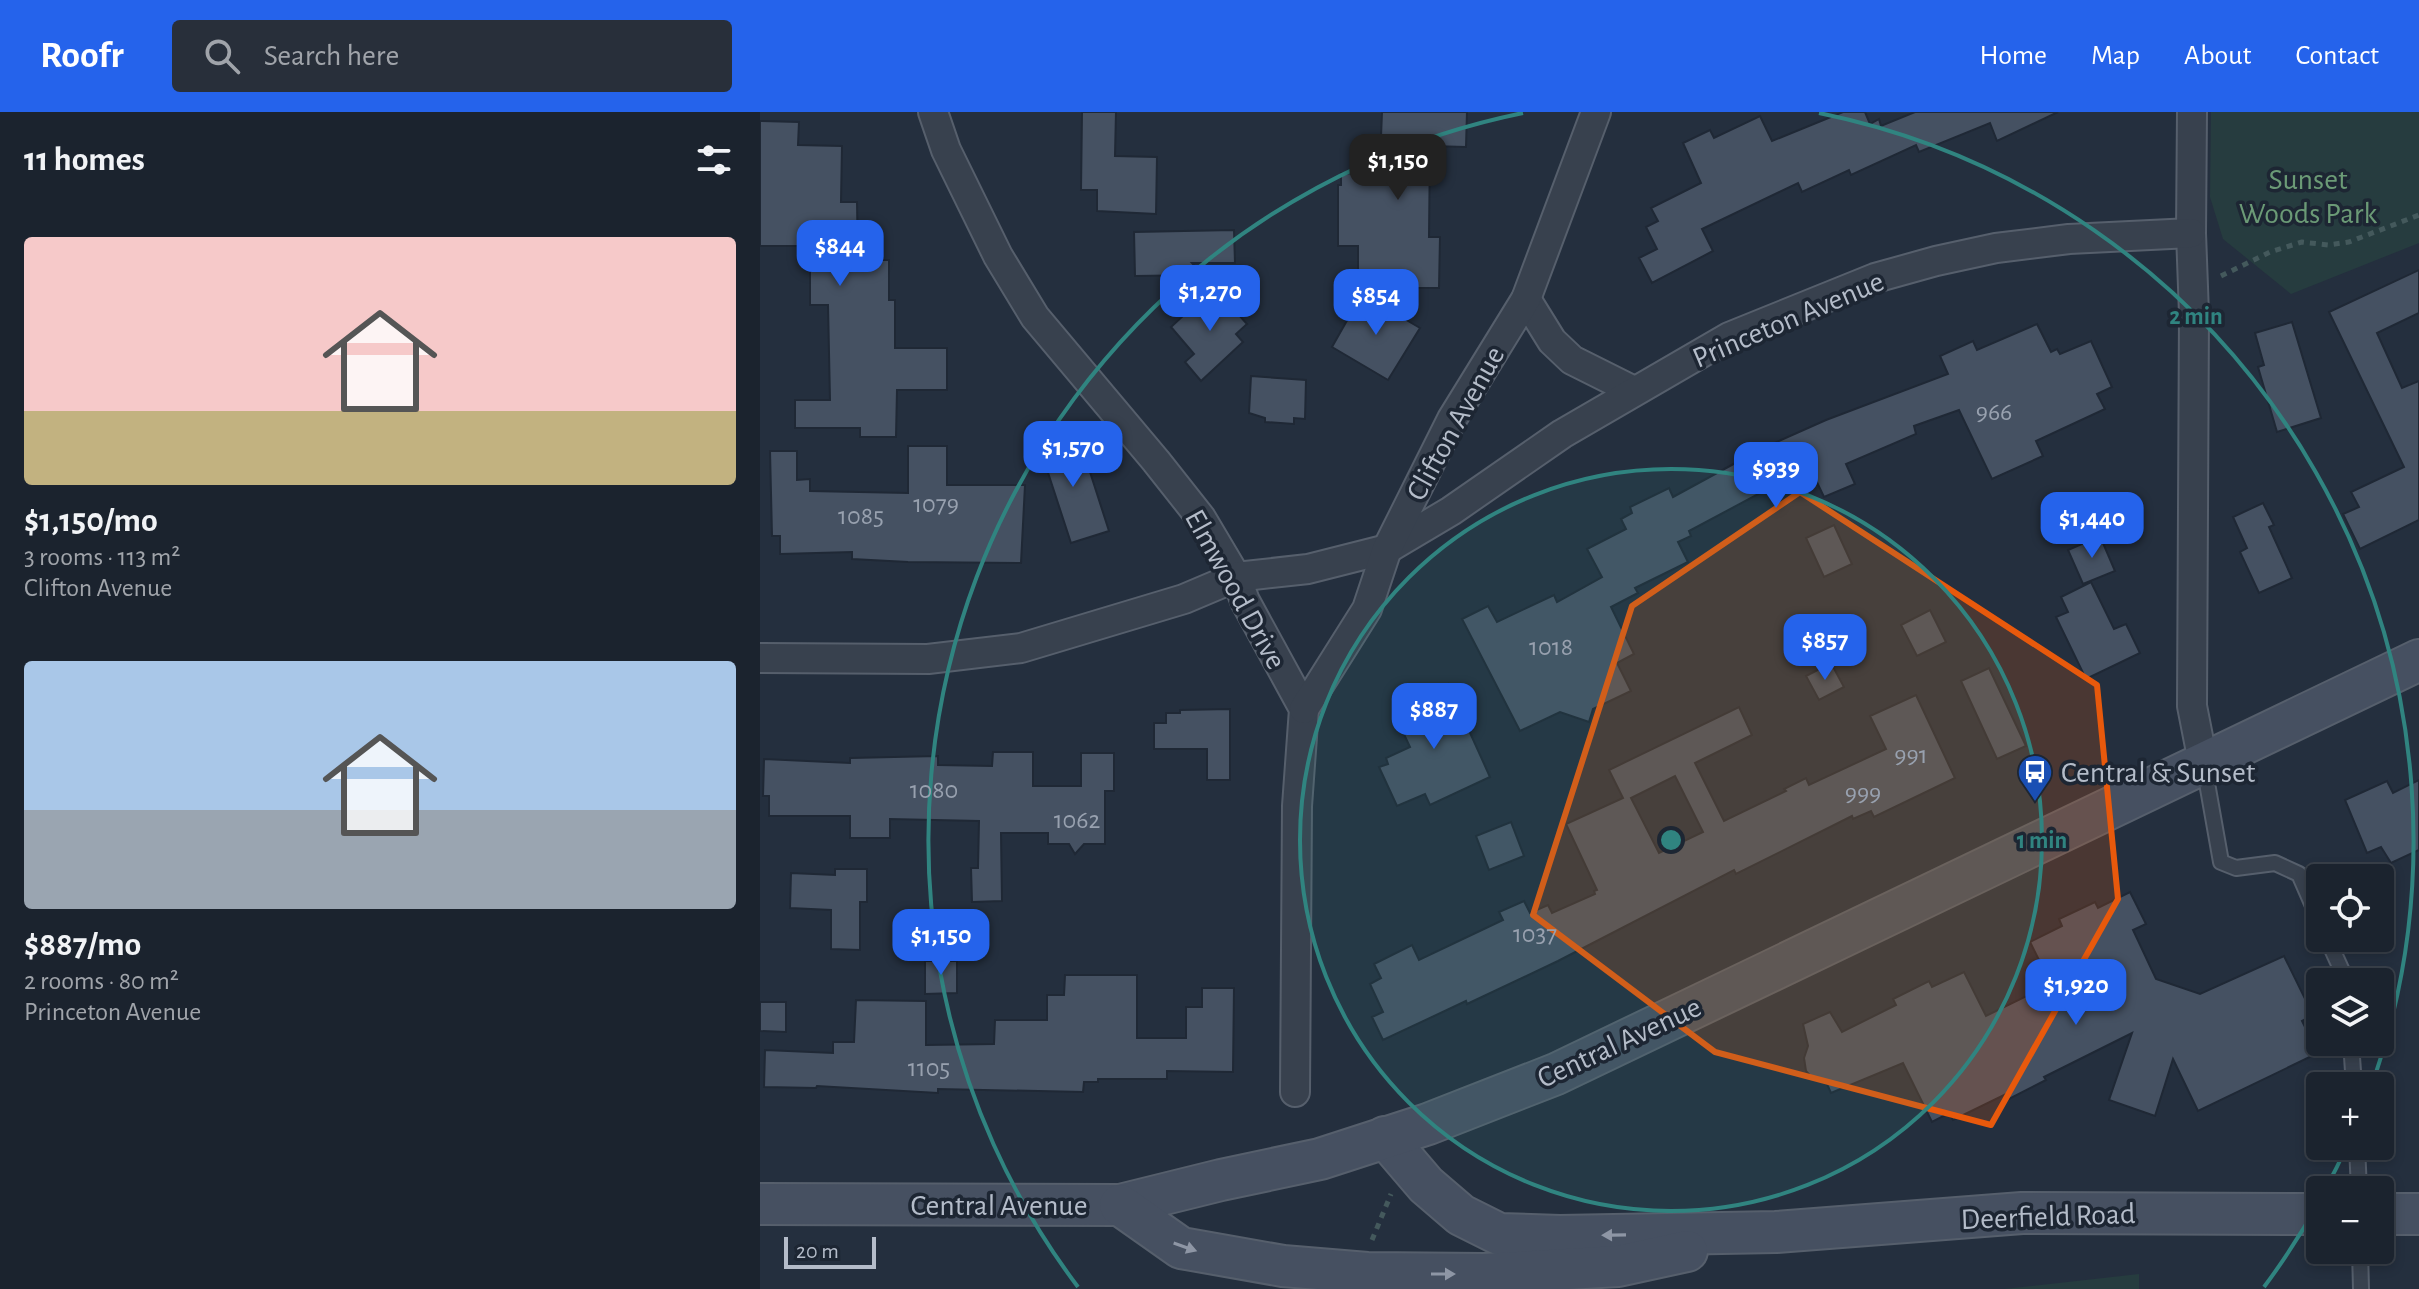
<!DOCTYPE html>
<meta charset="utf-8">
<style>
body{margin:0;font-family:"Alegreya Sans",sans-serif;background:#282f3a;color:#f1f3f6;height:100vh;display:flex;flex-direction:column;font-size:30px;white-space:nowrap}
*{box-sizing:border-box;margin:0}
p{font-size:26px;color:#a0a4aa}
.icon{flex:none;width:44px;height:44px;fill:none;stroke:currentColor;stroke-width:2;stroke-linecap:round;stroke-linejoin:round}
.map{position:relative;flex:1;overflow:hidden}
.drawer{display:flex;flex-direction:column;background:#1b232e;width:760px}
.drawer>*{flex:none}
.controls{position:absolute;left:1546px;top:752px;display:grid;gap:16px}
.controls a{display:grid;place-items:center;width:88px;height:88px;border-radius:8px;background:#1b232e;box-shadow:0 4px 12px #0003,0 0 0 2px #39404a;font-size:40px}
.scale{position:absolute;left:24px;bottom:20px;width:92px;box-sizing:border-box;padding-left:8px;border:4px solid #b4bcc9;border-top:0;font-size:22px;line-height:28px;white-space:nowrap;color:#b4bcc9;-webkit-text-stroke:6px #1d2633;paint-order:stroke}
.price{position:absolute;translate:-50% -68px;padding:0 18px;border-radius:16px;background:#2563eb;color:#fff;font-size:26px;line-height:52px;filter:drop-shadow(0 2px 4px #0008)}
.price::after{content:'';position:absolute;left:50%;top:48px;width:24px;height:18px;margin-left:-12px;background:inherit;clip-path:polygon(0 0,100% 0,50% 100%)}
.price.on{background:#222;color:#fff}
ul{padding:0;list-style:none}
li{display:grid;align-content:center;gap:16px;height:424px;padding:0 24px}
li span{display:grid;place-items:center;height:248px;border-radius:8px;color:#555}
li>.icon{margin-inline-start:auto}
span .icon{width:144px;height:144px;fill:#fffc;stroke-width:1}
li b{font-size:34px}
h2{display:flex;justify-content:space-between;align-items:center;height:96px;padding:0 24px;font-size:34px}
header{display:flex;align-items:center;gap:48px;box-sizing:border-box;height:112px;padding:0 40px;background:#2563eb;color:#fff}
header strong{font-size:38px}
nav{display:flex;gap:44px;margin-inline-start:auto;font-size:28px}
.search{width:560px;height:72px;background:#282f3a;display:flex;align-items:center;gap:20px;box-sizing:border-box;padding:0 28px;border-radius:8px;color:#a0a4aa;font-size:30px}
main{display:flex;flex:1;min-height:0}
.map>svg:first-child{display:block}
.green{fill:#263c3f}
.building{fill:#455162;stroke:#1f2835;stroke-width:2;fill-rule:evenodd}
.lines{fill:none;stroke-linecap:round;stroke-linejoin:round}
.lane-casing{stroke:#565f6c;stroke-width:18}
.street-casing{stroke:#565f6c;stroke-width:32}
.secondary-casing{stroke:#565f6c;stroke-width:44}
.path{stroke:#44595c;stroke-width:5;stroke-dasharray:6 6;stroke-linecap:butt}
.lane{stroke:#38414e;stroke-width:14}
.street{stroke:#38414e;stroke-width:28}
.secondary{stroke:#465061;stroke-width:40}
.oneway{fill:#8e96a5}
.marked{fill:#e8590c;fill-opacity:0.2;stroke:#e8590c;stroke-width:6;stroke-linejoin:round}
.ring{fill:none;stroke:#308480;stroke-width:4}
.labels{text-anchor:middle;stroke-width:7;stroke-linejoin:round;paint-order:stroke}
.number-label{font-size:26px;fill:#98a1af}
.park-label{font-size:30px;fill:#6b9a76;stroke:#1d2633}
.street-label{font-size:30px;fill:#b4bcc9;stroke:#1d2633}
.poi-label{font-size:30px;fill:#b4bcc9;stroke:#1d2633;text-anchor:start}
.centre{fill:#308480;stroke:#1d2633;stroke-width:4}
.ring-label{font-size:24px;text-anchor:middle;font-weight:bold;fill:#308480;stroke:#1d2633;stroke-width:7;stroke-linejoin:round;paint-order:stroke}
</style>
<header>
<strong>Roofr</strong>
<div class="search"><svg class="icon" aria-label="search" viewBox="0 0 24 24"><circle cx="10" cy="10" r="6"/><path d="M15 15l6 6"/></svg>Search here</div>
<nav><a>Home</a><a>Map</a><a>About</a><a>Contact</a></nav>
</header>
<main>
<section class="drawer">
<h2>11 homes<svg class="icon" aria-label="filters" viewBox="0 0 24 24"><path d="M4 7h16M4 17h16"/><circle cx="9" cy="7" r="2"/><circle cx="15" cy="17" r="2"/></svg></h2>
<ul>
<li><span style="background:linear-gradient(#f6c9c9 70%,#c2b280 0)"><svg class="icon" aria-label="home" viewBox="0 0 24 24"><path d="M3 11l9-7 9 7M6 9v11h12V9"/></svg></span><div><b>$1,150/mo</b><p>3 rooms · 113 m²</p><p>Clifton Avenue</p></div></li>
<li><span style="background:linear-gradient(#a9c7e8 60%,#9aa5b1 0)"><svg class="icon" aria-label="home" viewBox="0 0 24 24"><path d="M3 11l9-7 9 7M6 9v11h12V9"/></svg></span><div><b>$887/mo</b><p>2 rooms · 80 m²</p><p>Princeton Avenue</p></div></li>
</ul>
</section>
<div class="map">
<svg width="1659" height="1177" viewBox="0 0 1659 1177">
<rect width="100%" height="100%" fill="#242f3e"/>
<!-- green -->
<g class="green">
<path d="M1451,0H1659V131L1531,182L1463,127L1450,85Z"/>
<path d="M1379,1162V1177H1244Z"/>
</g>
<!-- building -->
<g class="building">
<path d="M322,0H356L355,44L397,45L396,102L337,99V78H321Z"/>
<path d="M622,0H707L706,35L670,34L669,125H680L679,176H598V134H578V73H581V61L605,62V49H620Z"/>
<path d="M1083,0H1105L1110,12L1119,7L1121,14L1155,0H1298L1237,29L1230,11L1159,40L1156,33L1091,63L1089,58L1042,80L1038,71L942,117L953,139L892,171L879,146L897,137L886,115L898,109L891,96L941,71L923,31L950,18L954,26L1000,4L1012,29Z"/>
<path d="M0,9L39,10L38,33L82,34L81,90H97L98,148H129V188H135V236H187V278H137L136,325H100V316H35V288H70L68,193H50V134H0Z"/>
<path d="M474,118L475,151H432L443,163L375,164L374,120Z"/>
<path d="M1659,158V201L1617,221L1642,276L1659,269V408L1600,437L1583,402L1599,395L1591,380L1644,355L1569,200Z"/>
<path d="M454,175L487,212L476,222L483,230L441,269L425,250L434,242L411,215Z"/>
<path d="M602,182L660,216L628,268L572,235Z"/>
<path d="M1532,210L1561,306L1517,320L1498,255L1504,253L1495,221Z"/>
<path d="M1277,212L1291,240L1297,237L1300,242L1331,229L1352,275L1337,282L1345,297L1276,329L1283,344L1232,367L1199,298L1154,314L1156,322L1086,352L1095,372L1064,385L1055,366L1039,374L1034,363L929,419L931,424L918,430L928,450L875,476L878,481L851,495L874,542L857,551L871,579L833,597L829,610L800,600L760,619L702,507L728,494L737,510L794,483L797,490L842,465L827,437L866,417L861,407L872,401L870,395L909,376L913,385L1001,337L1066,308L1188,262L1180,244L1213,229L1217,238Z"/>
<path d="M491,264L546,268L545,307L534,306V312L505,310V306L489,301Z"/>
<path d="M298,320L330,360L349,419L311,431L277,327Z"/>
<path d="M148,334H187V373H265L261,451L148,450L92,447V440L20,442V424H12L10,339H37V368L50,367V379L148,381Z"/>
<path d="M1503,391L1514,413L1509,415L1532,466L1499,481L1480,440L1487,436L1473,405Z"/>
<path d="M1074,413L1092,452L1064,465L1046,426Z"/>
<path d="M1340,424L1355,459L1323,472L1308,438Z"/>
<path d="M1331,470L1354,517L1366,512L1380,541L1326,567L1296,505L1308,500L1301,485Z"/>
<path d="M1170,498L1186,530L1157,544L1141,513Z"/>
<path d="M1071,551L1084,575L1059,588L1046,564Z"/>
<path d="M1229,556L1266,634L1237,647L1201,569Z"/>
<path d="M688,572L730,665L670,693L665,682L637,694L619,655L628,652L626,646L650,635L641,616L647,613L638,594Z"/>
<path d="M1156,583L1195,666L1114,705L1111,699L1093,707L1092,704L976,762L974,758L798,849L707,892L706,889L623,928L612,905L623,900L610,872L621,866L614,852L652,833L659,848L743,808L739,800L764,789L770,801L788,793L792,801L835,782L834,779L837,778L806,712L863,686L849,658L979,595L992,623L935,651L964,709L1026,679L1024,677L1046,666L1049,673L1126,637L1110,604ZM915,664L943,720L899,741L871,686Z"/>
<path d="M470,597V668H447V637H394V611H406V601H420V598Z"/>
<path d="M233,640H273V674H321V641H354V679H345V732H324L315,742L309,732H288V721H241L242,789L212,790L211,756H218L219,709L130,707V726H90V704H9V684H3L4,647L90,651V646L178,644V653L232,654Z"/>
<path d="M1659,668V738L1631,751L1621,735L1607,741L1585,688L1627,669L1633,681Z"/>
<path d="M751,710L764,744L729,758L716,724Z"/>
<path d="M75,757H107V790H100V838L71,837V798L30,796L31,761L75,763Z"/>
<path d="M1370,780L1386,812L1373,818L1396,867L1440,882L1524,844L1553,903L1542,909L1558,941L1438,999L1413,947L1395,1004L1349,988L1372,921L1284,965L1286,968L1249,987L1246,982L1193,1008L1189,1001L1172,1010L1143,951L1071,981L1067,972L1052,966L1046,959L1044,946L1048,934L1043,912L1070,900L1082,920L1136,893L1133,887L1169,869L1172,875L1204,860L1226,904L1291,872L1270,830L1302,814L1299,807L1335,790L1338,796Z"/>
<path d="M165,849H197V881L165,882Z"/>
<path d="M305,863H377V926H426V895H442V876H474L473,960L407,959V967H338V970H324L323,980L178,977V981L57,974L56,976L4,975L5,938L73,941V930H94L96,888L166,889V933L234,932L235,908H287V883H304Z"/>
<path d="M0,890H26V920L0,919Z"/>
</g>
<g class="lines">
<defs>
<g id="lane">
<path d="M1444,654L1461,750L1476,756L1515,751L1539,762L1560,810"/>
<path d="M1567,826L1587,870"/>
<path d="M1591,930L1594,974"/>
<path d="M1597,1034L1599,1078"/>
<path d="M1600,1138L1601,1177"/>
</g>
<g id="street">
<path d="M173,0L186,38L238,144L275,205L396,349L441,406L476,465L485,489L544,597L537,694L535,980"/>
<path d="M1432,0L1431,121L1434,202L1432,594L1443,650"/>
<path d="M766,187L792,229L812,248L874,279"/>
<path d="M0,546L168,547L261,536L424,487L476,465L548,457L627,437L691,399L802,322L969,225L1115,166L1176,149L1236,136L1309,127L1431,121"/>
<path d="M544,597L607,497L627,437L692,307L766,187L836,0"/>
</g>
<g id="secondary">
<path d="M625,1025L666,1073L701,1103L739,1122L800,1124L1016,1120L1262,1101L1560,1102"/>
<path d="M0,1092L360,1093L461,1068L560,1047L668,1012L796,962L1659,548"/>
<path d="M360,1093L421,1136L523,1154L607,1161L724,1162L858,1154L927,1139"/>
<path d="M1620,1102H1659"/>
</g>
</defs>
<!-- lane casing -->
<use href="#lane" class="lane-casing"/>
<!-- street casing -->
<use href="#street" class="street-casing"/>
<!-- secondary casing -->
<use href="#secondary" class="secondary-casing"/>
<!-- path -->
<g class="path">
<path d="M1461,164L1510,140L1542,130L1568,133L1589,130L1659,103"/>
<path d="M612,1128L631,1082"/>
</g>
<!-- lane -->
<use href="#lane" class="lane"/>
<!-- street -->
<use href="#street" class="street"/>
<!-- secondary -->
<use href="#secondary" class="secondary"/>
</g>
<!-- one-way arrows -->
<defs><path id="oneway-solid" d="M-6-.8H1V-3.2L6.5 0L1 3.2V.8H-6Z" transform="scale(2)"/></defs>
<g class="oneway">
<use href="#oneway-solid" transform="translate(854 1123) rotate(179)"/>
<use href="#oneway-solid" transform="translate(425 1135) rotate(19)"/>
<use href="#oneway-solid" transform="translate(683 1162)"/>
</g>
<!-- marked area -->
<path class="marked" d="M1040,380L1337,573L1358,787L1231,1013L955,940L773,803L872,494Z"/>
<!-- distance rings -->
<circle cx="911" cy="728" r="371" fill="#308480" fill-opacity=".12"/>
<g class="ring">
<circle cx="911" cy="728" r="371"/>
<path d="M1586 1036A742 742 0 0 1 1566 1076M1560 1088A742 742 0 0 1 1504 1175M318 1175A742 742 0 0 1 763 1M1059 1A742 742 0 0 1 1613 970"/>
</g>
<!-- icons -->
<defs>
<symbol id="bus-pin" viewBox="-11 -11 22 30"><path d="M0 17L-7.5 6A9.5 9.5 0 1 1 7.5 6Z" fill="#1a4fb4" stroke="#1d2633"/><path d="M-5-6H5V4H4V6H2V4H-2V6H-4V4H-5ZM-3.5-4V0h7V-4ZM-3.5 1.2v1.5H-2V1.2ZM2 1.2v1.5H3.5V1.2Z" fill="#fff"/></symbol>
</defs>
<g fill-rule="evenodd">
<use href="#bus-pin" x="1255" y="640" width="40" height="54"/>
</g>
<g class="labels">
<!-- number labels -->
<g class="number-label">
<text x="1234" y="308">966</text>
<text x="176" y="400">1079</text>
<text x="101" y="412">1085</text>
<text x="791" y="543">1018</text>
<text x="1151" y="651">991</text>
<text x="174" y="686">1080</text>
<text x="1103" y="689">999</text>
<text x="317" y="716">1062</text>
<text x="775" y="830">1037</text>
<text x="169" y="964">1105</text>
</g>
<!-- park labels -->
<g class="park-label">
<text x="1548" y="77">Sunset<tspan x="1548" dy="34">Woods Park</tspan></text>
</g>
<!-- street labels -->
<g class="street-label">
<text transform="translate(1028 207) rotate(-23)" y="10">Princeton Avenue</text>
<text transform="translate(695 311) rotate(-61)" y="10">Clifton Avenue</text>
<text transform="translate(476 477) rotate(61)" y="10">Elmwood Drive</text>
<text transform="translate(859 930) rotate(-25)" y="10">Central Avenue</text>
<text x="239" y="1103">Central Avenue</text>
<text transform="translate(1288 1104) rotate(-2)" y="10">Deerfield Road</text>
</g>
<!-- poi labels -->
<g class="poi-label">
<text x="1301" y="670">Central &amp; Sunset</text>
</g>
</g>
<circle cx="911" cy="728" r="12" class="centre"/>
<g class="ring-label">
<text x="1436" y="212">2 min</text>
<text x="1282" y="736">1 min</text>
</g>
</svg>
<div class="controls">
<a><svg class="icon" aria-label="locate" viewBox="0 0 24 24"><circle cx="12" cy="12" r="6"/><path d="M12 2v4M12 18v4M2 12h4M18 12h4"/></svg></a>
<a><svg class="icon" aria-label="layers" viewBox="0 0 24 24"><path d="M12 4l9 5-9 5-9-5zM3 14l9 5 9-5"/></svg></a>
<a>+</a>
<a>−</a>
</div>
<div class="scale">20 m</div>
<b class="price on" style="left:638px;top:90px">$1,150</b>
<b class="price" style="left:80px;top:176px">$844</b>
<b class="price" style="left:450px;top:221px">$1,270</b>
<b class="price" style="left:616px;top:225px">$854</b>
<b class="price" style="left:313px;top:377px">$1,570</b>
<b class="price" style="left:1016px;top:398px">$939</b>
<b class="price" style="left:1332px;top:448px">$1,440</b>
<b class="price" style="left:1065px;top:570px">$857</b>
<b class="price" style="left:674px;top:639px">$887</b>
<b class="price" style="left:181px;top:865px">$1,150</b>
<b class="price" style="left:1316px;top:915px">$1,920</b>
</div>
</main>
